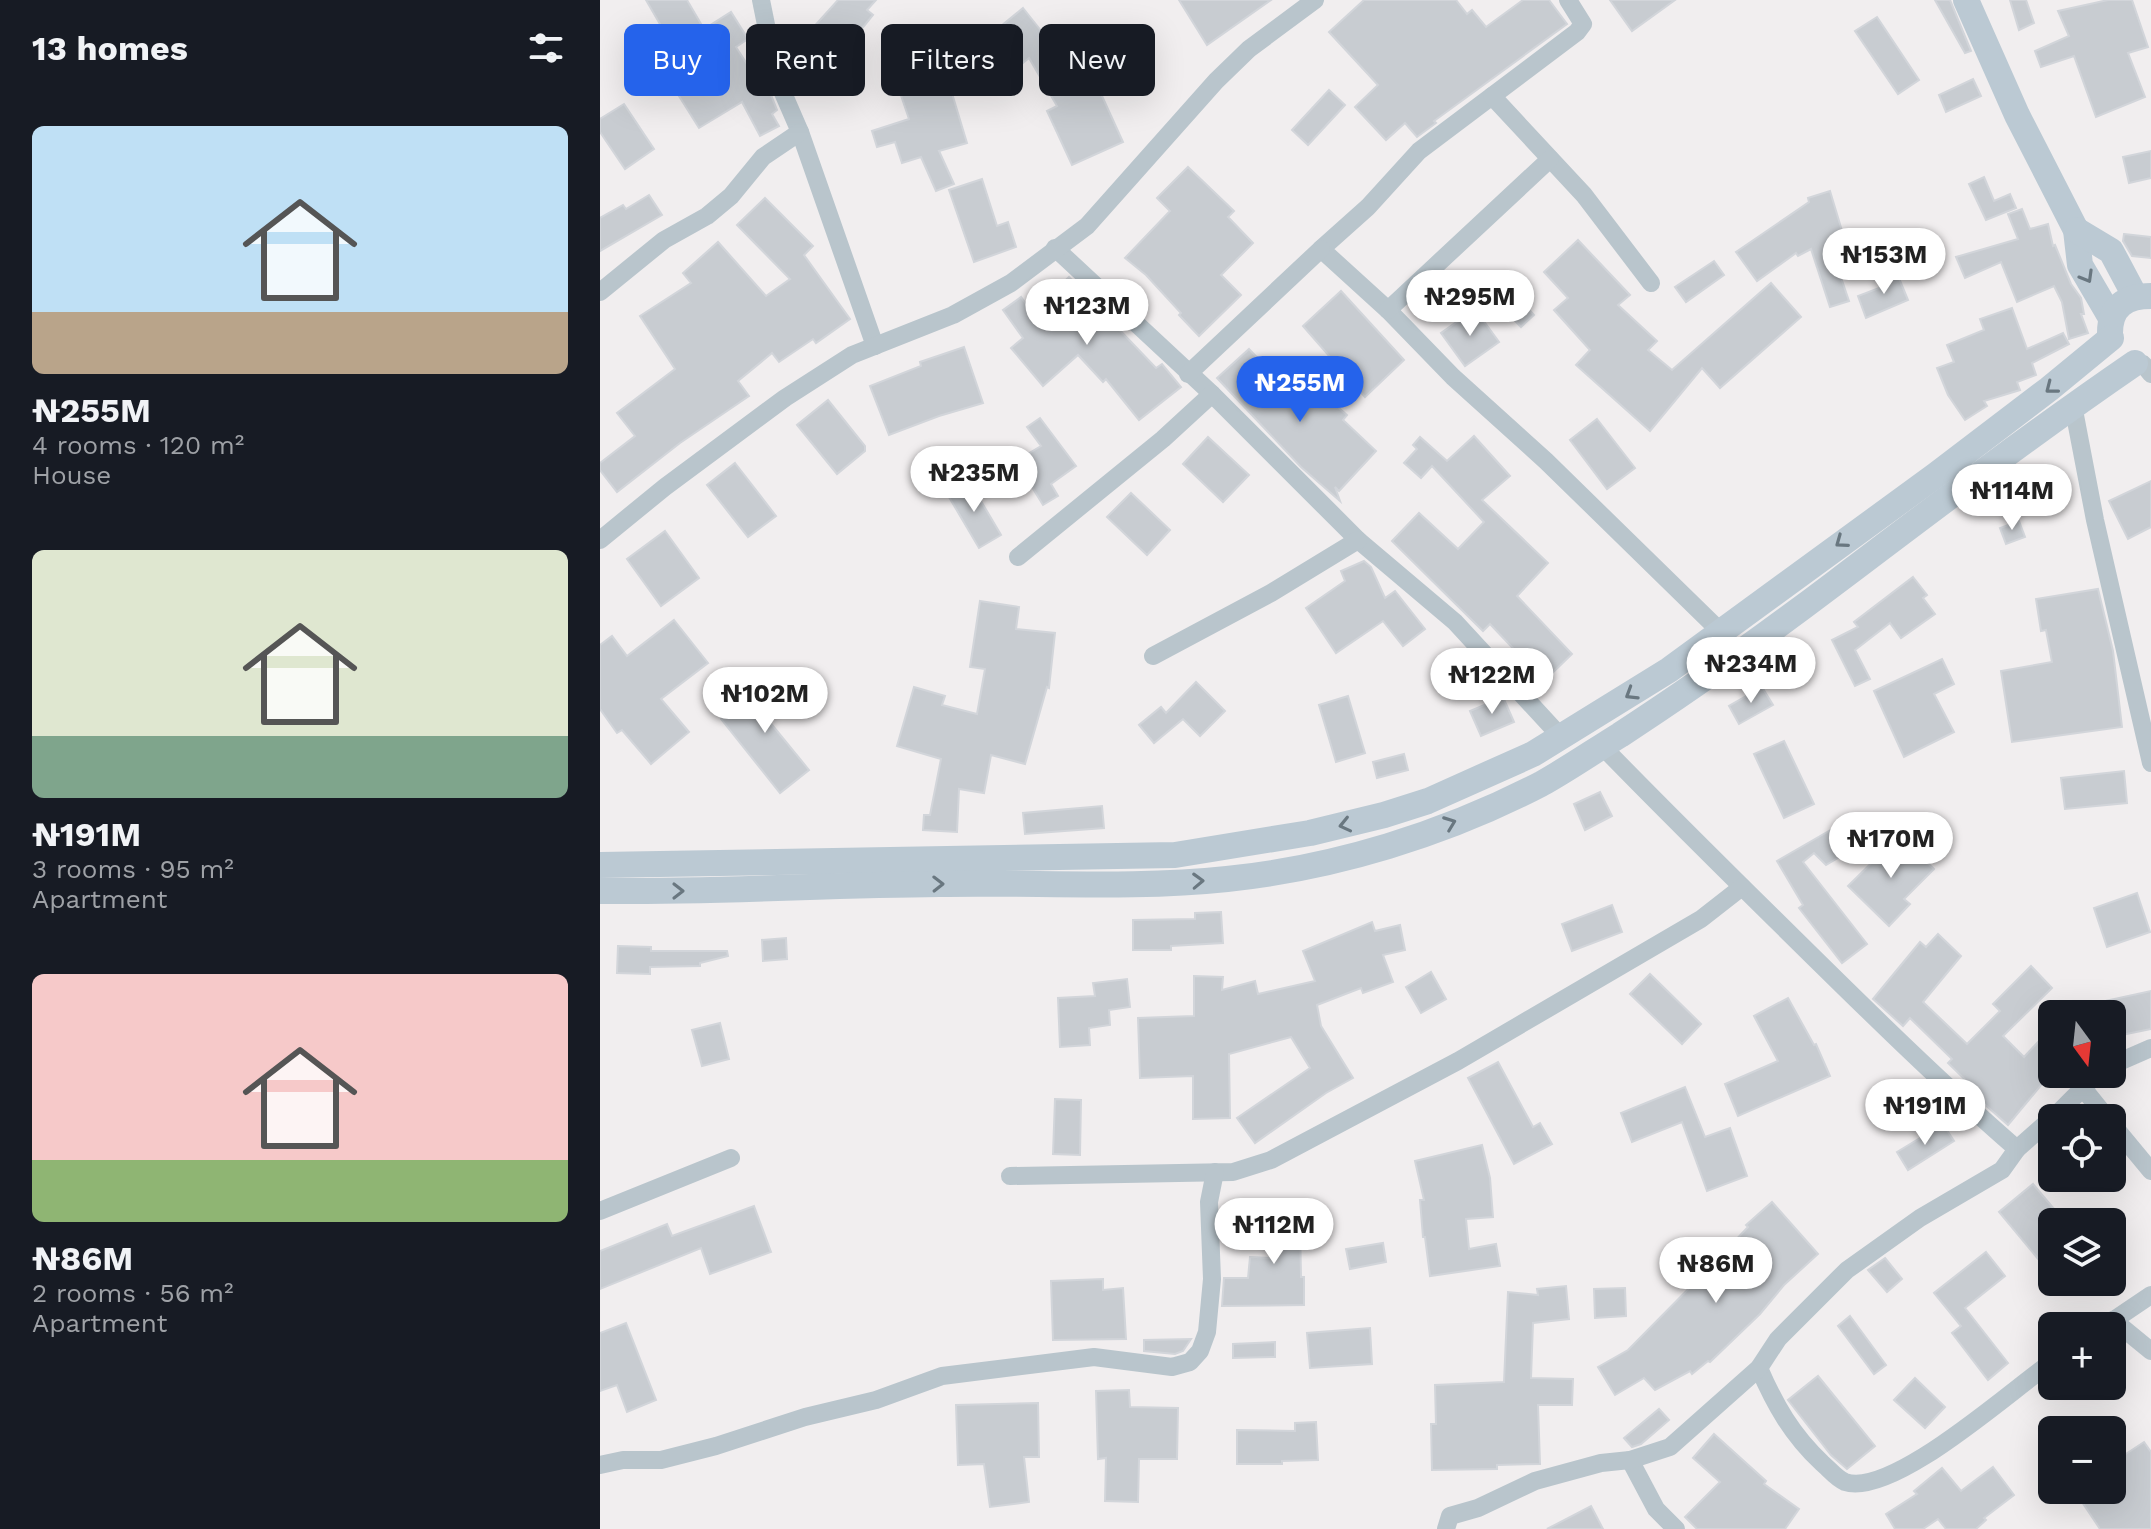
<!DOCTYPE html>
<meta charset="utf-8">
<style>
body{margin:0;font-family:"Work Sans",sans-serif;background:#242831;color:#f1f3f6;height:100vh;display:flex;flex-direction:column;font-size:30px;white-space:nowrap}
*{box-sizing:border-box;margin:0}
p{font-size:26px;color:#9ea1a6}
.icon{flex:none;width:44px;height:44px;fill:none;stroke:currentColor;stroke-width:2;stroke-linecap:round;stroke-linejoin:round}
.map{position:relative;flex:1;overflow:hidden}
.side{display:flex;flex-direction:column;background:#171b24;width:600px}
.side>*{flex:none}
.hud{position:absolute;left:24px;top:24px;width:760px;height:72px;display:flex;gap:16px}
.needle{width:52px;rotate:165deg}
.tools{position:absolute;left:1438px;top:1000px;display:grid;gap:16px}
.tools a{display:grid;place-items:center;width:88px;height:88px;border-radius:12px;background:#171b24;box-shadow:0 8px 32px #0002;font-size:40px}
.price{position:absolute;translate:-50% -68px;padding:0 18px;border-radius:28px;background:#fff;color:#222;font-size:26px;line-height:52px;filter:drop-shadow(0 2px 4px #0008)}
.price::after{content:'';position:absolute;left:50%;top:48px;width:24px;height:18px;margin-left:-12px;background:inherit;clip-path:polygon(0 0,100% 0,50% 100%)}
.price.current{background:#2563eb;color:#fff}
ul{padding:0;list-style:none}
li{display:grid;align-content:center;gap:16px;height:424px;padding:0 32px}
li span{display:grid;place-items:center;height:248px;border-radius:12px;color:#555}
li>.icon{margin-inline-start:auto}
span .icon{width:144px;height:144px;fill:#fffc;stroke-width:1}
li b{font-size:34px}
h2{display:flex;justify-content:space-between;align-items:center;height:96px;padding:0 32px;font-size:34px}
.pill{padding:0 28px;border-radius:12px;background:#171b24;box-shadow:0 8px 32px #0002;font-size:28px;line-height:72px}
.pill.current{background:#2563eb;color:#fff}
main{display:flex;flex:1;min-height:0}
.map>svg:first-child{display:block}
.building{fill:#c8ccd1;stroke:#d2d5da;stroke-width:2}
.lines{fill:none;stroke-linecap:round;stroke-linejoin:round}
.street{stroke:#b9c5cc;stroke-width:18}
.secondary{stroke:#bbc9d3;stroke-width:26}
.oneway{stroke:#697780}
</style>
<main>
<section class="side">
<h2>13 homes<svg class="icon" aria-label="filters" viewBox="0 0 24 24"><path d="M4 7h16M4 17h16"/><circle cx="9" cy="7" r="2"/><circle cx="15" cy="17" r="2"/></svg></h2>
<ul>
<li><span style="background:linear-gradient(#bfe0f5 75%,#b9a48a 0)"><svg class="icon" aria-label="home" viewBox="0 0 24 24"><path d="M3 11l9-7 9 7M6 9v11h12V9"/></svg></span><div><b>₦255M</b><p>4 rooms · 120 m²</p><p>House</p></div></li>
<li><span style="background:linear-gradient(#dfe7d0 75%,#7fa58c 0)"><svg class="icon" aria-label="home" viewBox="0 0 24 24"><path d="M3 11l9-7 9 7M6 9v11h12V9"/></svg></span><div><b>₦191M</b><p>3 rooms · 95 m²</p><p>Apartment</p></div></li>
<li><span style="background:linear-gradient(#f6c9c9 75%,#8fb573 0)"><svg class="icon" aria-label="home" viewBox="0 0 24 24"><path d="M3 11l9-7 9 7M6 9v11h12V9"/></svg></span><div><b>₦86M</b><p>2 rooms · 56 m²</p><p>Apartment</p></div></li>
</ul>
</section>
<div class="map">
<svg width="1551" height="1529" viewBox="0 0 1551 1529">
<rect width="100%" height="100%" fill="#f1eeef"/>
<!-- building -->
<g class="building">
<path d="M46,0H87L104,29L131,12L148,39L136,47L165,92L169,90L177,110L172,114L179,126L160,136L142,102L99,128L57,61L75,50Z"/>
<path d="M238,0H276L267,10L273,15L264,26L242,48L236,43L231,48L211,30Z"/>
<path d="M579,0H671L607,45Z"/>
<path d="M764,0H856L867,14L872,10L886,27L923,0H949L967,24L834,121L836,123L817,137L805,123L786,140L755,107L778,85L729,32Z"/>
<path d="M1010,0H1075L1032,31Z"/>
<path d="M1335,0H1350L1371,51L1365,53Z"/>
<path d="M1410,0H1426L1434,23L1419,30Z"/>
<path d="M1508,0H1532L1548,47L1528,53L1545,97L1496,117L1474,56L1441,67L1435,51L1469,36L1458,11Z"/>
<path d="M423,8L454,47L461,43L489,91L498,87L523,142L472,165L447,111L457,106L429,58L394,87L367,54Z"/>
<path d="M1277,17L1319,80L1298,94L1255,31Z"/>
<path d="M340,45L355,89L351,90L367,143L339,151L354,184L336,191L321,157L302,163L295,142L277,147L272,131L309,119L290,63Z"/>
<path d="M1373,79L1381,96L1346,112L1339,95Z"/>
<path d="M729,90L745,105L708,145L692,130Z"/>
<path d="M24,104L54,149L25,169L0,132V119Z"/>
<path d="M1551,151V178L1529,183L1523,157Z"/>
<path d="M588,167L634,211L628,217L653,243L621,275L641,295L599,336L579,315L581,313L546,275L525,258L570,211L557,198Z"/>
<path d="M1384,177L1394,201L1410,194L1416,208L1386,220L1369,184Z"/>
<path d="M382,179L397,226L408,222L416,247L374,262L349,190Z"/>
<path d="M1230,191L1243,234L1228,239L1249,301L1230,307L1211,249L1198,256L1196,253L1157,281L1136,252L1209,202L1208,198Z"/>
<path d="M49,195L62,215L0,251V218L23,205L26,209Z"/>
<path d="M165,198L213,246L204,255L250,319L216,343L213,339L179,362L172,353L138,381L149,396L80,443L17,492L0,470V463L35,436L17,413L75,369L40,316L91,283L83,273L118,242L166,296L190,279L137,225Z"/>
<path d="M1422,209L1430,229L1448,224L1453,246L1455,245L1471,284L1481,298L1484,314H1481L1488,333L1469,339L1462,302L1454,286L1417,302L1401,262L1365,278L1356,257L1418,239L1408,214Z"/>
<path d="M1524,234L1551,237V258L1532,256L1523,241Z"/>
<path d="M978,240L1030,295L1018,305L1057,341L1048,350L1072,370L1171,283L1201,317L1120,388L1102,368L1050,431L976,365L990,350L954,310L968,298L944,272Z"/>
<path d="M1114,261L1124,275L1086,302L1075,287Z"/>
<path d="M1296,271L1308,300L1266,318L1258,296L1287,285L1283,276Z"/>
<path d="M469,277L556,368L562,364L581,387L539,420L506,379L503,382L478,355L443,386L411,348L423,338L403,310L421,297L432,312Z"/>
<path d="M908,287L934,315L921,327L895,300Z"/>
<path d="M741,291L804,360L765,397L703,326Z"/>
<path d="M1412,308L1427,349L1463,333L1469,344L1432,363L1436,375L1417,382L1420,390L1384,401L1387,406L1365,420L1348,395L1337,368L1354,362L1347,345L1384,330L1380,319Z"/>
<path d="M875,309L899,342L865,366L841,333Z"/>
<path d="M364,347L383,403L339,416L289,435L270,386L321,366L320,362Z"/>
<path d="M649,349L703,406L718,389L747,415L743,420L776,451L739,491L735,487L740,501L701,467L617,378Z"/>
<path d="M228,400L265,446V451L237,474L197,425Z"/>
<path d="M440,418L476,466L451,484L458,496L443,505L416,461L441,446L427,427Z"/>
<path d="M997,419L1035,468L1007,489L970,440Z"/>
<path d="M874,436L910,476L882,500L948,563L917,596L972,654L944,681L890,624L883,631L792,541L819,513L858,549L884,522L832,466L821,478L804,463L817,449L813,445L820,437L847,461Z"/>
<path d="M608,437L649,475L623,502L583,464Z"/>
<path d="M135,463L176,516L148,537L107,485Z"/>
<path d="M368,479L401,535L379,548L346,492Z"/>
<path d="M1551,481V527L1528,539L1509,501Z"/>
<path d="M531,493L570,530L547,555L507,517Z"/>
<path d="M1419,521L1425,537L1406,544L1400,528Z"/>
<path d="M65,531L99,578L61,606L27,559Z"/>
<path d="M764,561L771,567L785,598L795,591L825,629L803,646L783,621L736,653L706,608L745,581L741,571Z"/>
<path d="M1313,577L1327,595L1323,598L1335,614L1301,638L1290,623L1255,650L1270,679L1255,686L1232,640L1258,627L1254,622Z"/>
<path d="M1498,589L1513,651L1522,727L1412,742L1401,671L1452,662L1446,630L1441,631L1436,599Z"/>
<path d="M380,601L419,607L416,629L455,633L449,688L447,687L425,764L391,755L384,793L359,789L357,832L323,830L324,815H330L341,759L297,746L314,687L345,696L342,705L377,714L385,669L370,667Z"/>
<path d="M74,620L108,663L61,699L89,732L51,764L22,730L17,733L0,709V645L12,636L27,656Z"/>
<path d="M1342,659L1354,684L1334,694L1354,732L1304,757L1274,691Z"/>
<path d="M173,675L189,693L164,715L209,770L180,793L121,719Z"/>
<path d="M596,682L625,711L600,736L583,719L554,743L539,725L561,707L566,713Z"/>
<path d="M1162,687L1173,705L1139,724L1129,706Z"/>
<path d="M748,696L765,753L736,762L719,705Z"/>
<path d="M903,697L914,722L881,736L870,711Z"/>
<path d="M1184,741L1214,804L1184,818L1154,754Z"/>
<path d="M804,754L808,770L777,778L773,762Z"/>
<path d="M1524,771L1527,803L1465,809L1461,778Z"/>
<path d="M1000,792L1012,816L985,830L974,804Z"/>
<path d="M502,806L504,828L425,834L423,813Z"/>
<path d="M1234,828L1248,852L1226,865L1214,853L1203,862L1267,944L1242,963L1199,908L1203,905L1177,861Z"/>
<path d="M1299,836L1334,869L1304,899L1310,904L1289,926L1248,886Z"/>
<path d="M1537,893L1550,932L1507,947L1494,908Z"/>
<path d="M1012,905L1022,932L972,951L962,924Z"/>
<path d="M621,912L623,943L571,946V950H533V920L595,919V913Z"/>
<path d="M772,922L775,931L800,925L805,950L783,955L793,982L763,993L761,988L717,1005L721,1026L753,1078L726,1093L655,1143L637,1118L710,1068L691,1037L629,1054L630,1118L593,1119V1076L540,1078L538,1018L594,1016V976L623,977L622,990L655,981L658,994L715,981L703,951Z"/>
<path d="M1338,934L1361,956L1323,1002L1367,1044L1400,1011L1393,1004L1431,966L1452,988L1403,1036L1424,1057L1439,1041L1452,1054V1072L1408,1125L1382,1102L1384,1098L1348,1063L1352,1059L1310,1018L1303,1026L1273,999L1320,942L1326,947Z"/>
<path d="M186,938L187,959L163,961L162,940Z"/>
<path d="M18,946L51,947V951H127L128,956L100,963V966L50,967V974L17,973Z"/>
<path d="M831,972L846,999L821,1013L806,987Z"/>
<path d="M1050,974L1101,1024L1082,1044L1030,994Z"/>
<path d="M527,979L530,1007L509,1010L510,1025L489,1028L490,1045L460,1047L458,998L495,996L493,983Z"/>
<path d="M1551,991V1029L1512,1037V1014H1474L1473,1008Z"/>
<path d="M1188,998L1214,1045L1216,1044L1230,1076L1138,1116L1125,1084L1178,1061L1154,1016Z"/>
<path d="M120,1023L129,1059L102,1066L92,1030Z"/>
<path d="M898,1062L933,1127L940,1123L952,1144L914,1164L868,1078Z"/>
<path d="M1085,1087L1105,1137L1130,1128L1147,1176L1107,1191L1082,1122L1032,1142L1021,1113Z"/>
<path d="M455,1099L481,1100L480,1155L453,1154Z"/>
<path d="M1343,1124L1354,1141L1308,1170L1297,1152Z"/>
<path d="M882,1145L890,1178L893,1217L866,1219L869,1249L896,1244L900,1266L830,1276L825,1237H823L820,1200H824L815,1161Z"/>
<path d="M1433,1184L1465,1222H1452V1249L1439,1260L1399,1212Z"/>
<path d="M671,1202H703V1223L700,1224L701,1277H704V1305L622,1306L624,1278H648L650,1257L672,1258Z"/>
<path d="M1172,1202L1218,1254L1184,1285L1160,1314L1110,1362L1108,1361L1092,1374L1090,1371L1055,1390L1044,1378L1015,1395L998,1367L1028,1350L1114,1263L1148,1227L1146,1225Z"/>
<path d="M154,1206L171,1252L110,1274L101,1248L0,1289V1251L67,1224L72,1236Z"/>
<path d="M783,1243L786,1262L750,1269L746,1249Z"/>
<path d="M1386,1252L1405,1276L1365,1308L1408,1363L1388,1380L1352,1333L1361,1326L1334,1293Z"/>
<path d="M1285,1258L1302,1279L1287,1292L1268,1270Z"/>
<path d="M503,1279V1290L523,1288L526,1339L453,1340L451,1281Z"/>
<path d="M966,1286L969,1319L933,1323L931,1378L973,1379L972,1405H938L940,1464L897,1465V1469L832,1470L831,1424H836L835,1385L904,1382L908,1292L938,1295L937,1289Z"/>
<path d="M1025,1288L1026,1316L995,1318L994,1289Z"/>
<path d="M1250,1316L1286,1365L1274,1374L1238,1326Z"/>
<path d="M26,1323L56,1400L27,1412L17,1385L0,1391V1333Z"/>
<path d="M770,1328L772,1364L710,1368L707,1333Z"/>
<path d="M591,1339L583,1351L575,1354L544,1351V1340Z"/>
<path d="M675,1342V1357L633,1358V1344Z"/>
<path d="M1218,1376L1275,1446L1247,1469L1231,1455L1188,1400Z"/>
<path d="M1315,1378L1345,1407L1325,1428L1294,1400Z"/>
<path d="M529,1390L530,1407L578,1408L577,1459H539L538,1502L505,1501L506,1458L498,1459L496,1391Z"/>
<path d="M438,1403L439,1457H424L429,1502L390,1507L384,1464L358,1465L356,1405Z"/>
<path d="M1059,1409L1069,1420L1041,1444L1032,1447L1024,1438Z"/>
<path d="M716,1422L718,1460L682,1461V1464H637V1430L695,1431V1423Z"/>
<path d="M1114,1434L1166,1481L1164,1484L1199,1509L1185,1529H1097L1085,1517L1120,1482L1093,1458Z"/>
<path d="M1544,1442L1551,1452V1529H1500L1474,1490H1512V1463Z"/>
<path d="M1393,1467L1414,1495L1384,1518L1386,1520L1376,1529H1346L1338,1519L1323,1529H1295L1286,1514L1317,1494L1314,1491L1342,1468L1361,1491Z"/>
<path d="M991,1506L1003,1529H947Z"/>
</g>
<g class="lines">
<!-- street -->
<g class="street">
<path d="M161,0L177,79L200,132L275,346"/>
<path d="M968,0L983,24L977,32L819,151L768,207L721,249L788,310L853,377L946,461L1122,633"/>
<path d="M892,96L984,195L1051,283"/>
<path d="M455,248L612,394L758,540L855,622L962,738"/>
<path d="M0,292L64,240L107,216L131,196L163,157L200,132"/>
<path d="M788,310L950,159"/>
<path d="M1543,364L1551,374"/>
<path d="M588,374L721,249"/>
<path d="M1473,405L1495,520L1551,763"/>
<path d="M0,540L65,487L185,398L252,355L353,315L411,283L487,226L616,81L649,49L715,0"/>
<path d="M418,557L563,439L612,394"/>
<path d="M553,656L671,593L758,540"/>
<path d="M1002,746C1066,812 1131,876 1196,940C1268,1011 1340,1082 1417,1149"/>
<path d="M1512,1065L1551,1048"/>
<path d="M1482,1087L1507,1118"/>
<path d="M1453,1118L1497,1074"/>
<path d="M1512,1124L1551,1171"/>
<path d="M410,1176L633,1172L671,1160L858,1061L1101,919L1142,887"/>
<path d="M0,1211L131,1158"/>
<path d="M1513,1320L1551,1351"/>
<path d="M1505,1326L1551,1295"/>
<path d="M1159,1368C1175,1405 1192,1435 1222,1463C1229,1469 1237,1479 1245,1482C1293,1498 1412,1389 1452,1362"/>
<path d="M1030,1460L1056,1509L1076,1529"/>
<path d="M0,1465L23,1460H61L116,1446L205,1417L276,1400L342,1376L494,1357L572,1367L590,1362L600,1351L607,1332L612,1279L609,1202L615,1172"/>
<path d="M846,1529L850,1516L878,1508L935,1481L1001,1463L1030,1460L1070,1447L1159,1368L1178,1339L1247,1270L1320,1218L1402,1170L1417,1149L1452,1118"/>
</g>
<!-- secondary -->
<g class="secondary">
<path d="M1366,0L1417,115L1476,230L1480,265L1511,318"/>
<path d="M1476,230L1511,251L1535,296"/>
<path d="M1510,333C1510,306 1526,296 1551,296"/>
<path d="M0,865L575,855L710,833L784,815L828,801L933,754L1069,670L1336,475L1449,389L1511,338"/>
<path d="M0,891C113,892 226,885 339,884C434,882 532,889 627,879C734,868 845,834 941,784C968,769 994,751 1020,735C1094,687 1165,636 1235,583C1334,508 1433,433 1535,363"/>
</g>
</g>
<!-- one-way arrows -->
<defs><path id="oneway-chevron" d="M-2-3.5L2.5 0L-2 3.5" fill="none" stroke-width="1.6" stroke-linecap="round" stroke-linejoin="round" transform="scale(2)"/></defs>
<g class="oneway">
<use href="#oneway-chevron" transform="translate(1487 277) rotate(60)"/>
<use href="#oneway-chevron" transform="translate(1451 388) rotate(142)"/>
<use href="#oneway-chevron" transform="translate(1241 542) rotate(144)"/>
<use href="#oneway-chevron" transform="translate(1031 694) rotate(148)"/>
<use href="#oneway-chevron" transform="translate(850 823) rotate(-21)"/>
<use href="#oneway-chevron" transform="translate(745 825) rotate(167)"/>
<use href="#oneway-chevron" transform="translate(598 881) rotate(-2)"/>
<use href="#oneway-chevron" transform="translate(338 884) rotate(-1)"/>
<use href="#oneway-chevron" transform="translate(78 891)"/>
</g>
</svg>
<div class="tools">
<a><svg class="needle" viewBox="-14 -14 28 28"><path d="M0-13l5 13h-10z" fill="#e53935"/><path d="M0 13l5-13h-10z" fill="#9ea1a6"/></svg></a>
<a><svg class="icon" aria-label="locate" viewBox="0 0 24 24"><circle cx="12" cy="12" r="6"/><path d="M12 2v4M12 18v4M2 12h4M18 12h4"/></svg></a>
<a><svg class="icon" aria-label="layers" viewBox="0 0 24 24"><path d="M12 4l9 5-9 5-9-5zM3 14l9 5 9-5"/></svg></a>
<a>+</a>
<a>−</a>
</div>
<b class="price" style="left:1284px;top:296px">₦153M</b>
<b class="price" style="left:870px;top:338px">₦295M</b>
<b class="price" style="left:487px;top:347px">₦123M</b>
<b class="price current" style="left:700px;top:424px">₦255M</b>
<b class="price" style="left:374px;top:514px">₦235M</b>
<b class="price" style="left:1412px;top:532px">₦114M</b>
<b class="price" style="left:1151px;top:705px">₦234M</b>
<b class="price" style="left:892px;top:716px">₦122M</b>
<b class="price" style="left:165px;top:735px">₦102M</b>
<b class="price" style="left:1291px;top:880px">₦170M</b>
<b class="price" style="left:1325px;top:1147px">₦191M</b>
<b class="price" style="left:674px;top:1266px">₦112M</b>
<b class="price" style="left:1116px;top:1305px">₦86M</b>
<div class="hud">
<a class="pill current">Buy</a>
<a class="pill">Rent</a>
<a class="pill">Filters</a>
<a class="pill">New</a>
</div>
</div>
</main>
